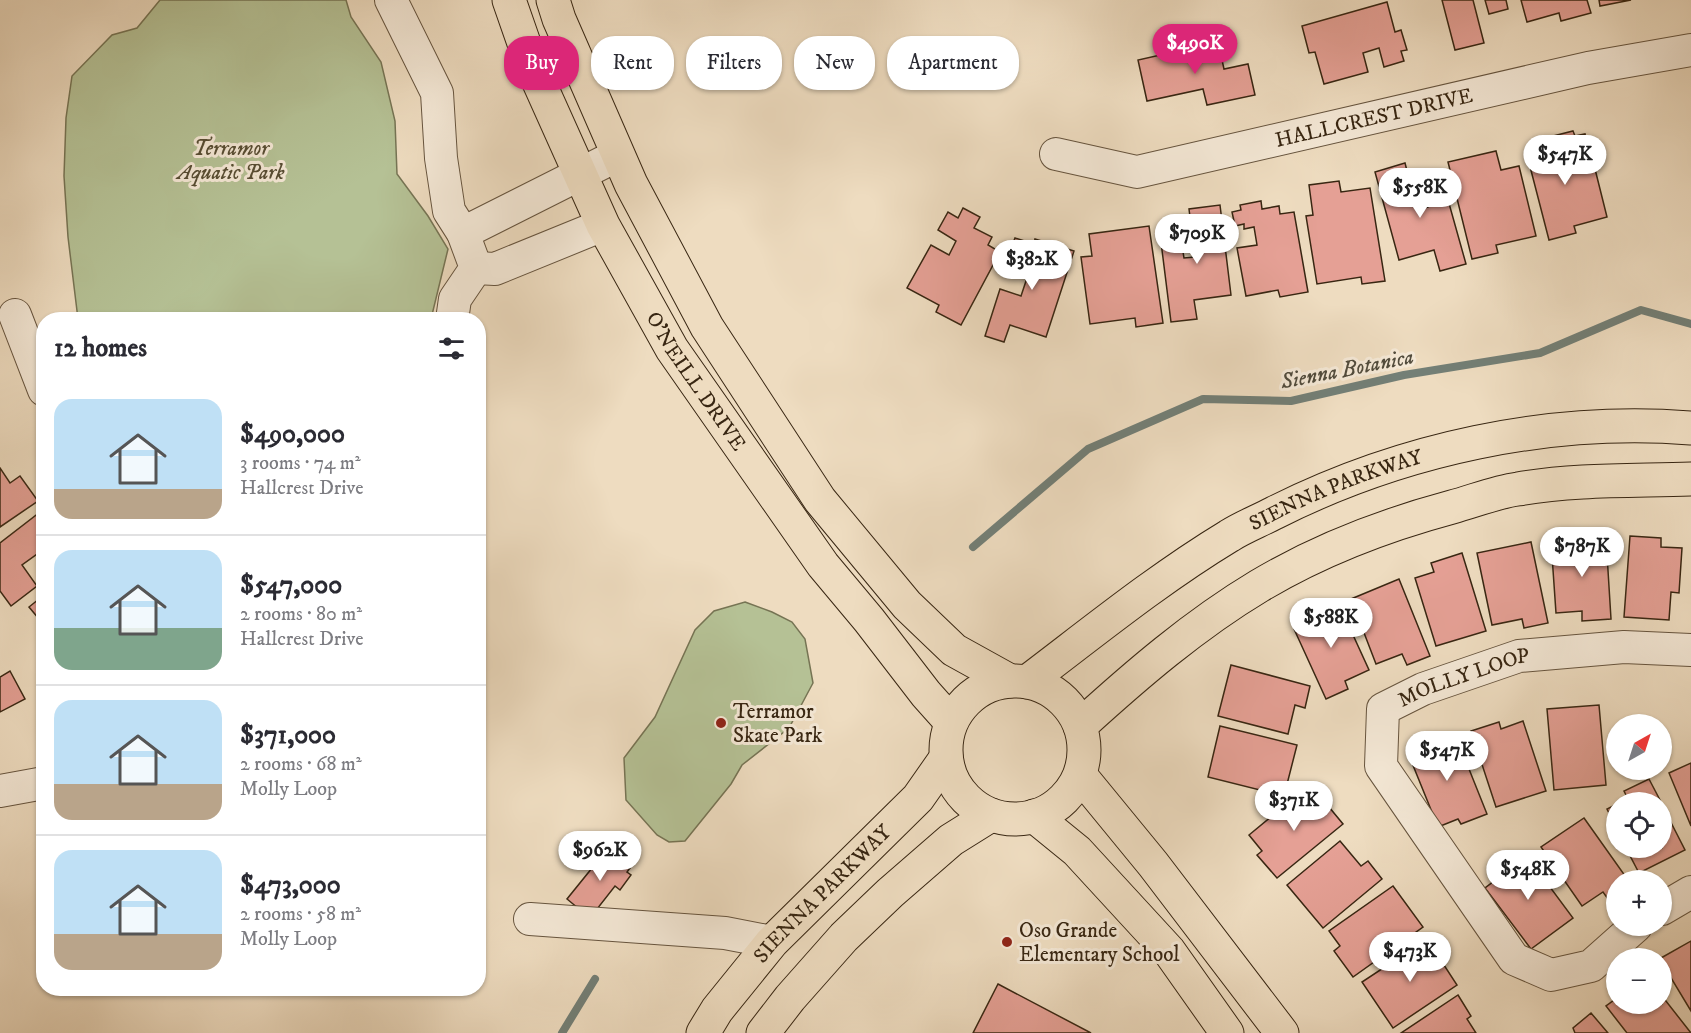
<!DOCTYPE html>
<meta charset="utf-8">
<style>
body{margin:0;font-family:"IM FELL DW Pica",serif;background:#f2f2f3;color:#2b2b33;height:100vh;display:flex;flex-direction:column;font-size:22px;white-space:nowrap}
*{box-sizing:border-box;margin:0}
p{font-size:20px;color:#7c7c81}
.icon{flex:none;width:33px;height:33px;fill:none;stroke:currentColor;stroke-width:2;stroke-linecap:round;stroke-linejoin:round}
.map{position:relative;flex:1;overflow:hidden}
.panel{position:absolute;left:36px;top:312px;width:450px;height:684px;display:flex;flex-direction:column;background:#fff;border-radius:24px;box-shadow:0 2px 4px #0004}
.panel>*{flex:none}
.banner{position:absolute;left:504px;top:36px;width:570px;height:54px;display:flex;gap:12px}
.needle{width:39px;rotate:39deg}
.buttons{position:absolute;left:1606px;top:714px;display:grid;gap:12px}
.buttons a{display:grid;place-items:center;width:66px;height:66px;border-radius:50%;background:#fff;box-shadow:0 2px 4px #0004;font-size:30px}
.price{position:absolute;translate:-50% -51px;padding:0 14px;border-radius:21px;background:#fff;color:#222;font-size:20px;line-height:39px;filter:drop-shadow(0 2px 3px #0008)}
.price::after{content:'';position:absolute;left:50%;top:36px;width:18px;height:14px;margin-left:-9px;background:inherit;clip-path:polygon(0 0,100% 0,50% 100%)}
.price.active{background:#db2777;color:#fff}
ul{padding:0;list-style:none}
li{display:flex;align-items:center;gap:18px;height:150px;padding:0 18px}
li+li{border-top:2px solid #e1e1e2}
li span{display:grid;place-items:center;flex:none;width:168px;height:120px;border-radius:18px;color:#555}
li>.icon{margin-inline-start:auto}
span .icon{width:72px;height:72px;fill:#fffc;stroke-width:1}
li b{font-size:26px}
h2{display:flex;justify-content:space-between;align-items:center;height:72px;padding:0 18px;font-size:26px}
.pill{padding:0 21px;border-radius:24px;background:#fff;box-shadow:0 2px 4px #0004;font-size:21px;line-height:54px}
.pill.active{background:#db2777;color:#fff}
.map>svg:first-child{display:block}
.green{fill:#b5c195;stroke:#767454;stroke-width:1.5}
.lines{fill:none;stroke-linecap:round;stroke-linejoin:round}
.stream{stroke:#737f76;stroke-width:8}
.building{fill:#e5a095;stroke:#382612;stroke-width:1.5}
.minor-casing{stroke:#66543e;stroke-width:34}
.major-casing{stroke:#382612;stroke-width:35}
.minor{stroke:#f4e8d6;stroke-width:32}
.major{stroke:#eedcc0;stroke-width:33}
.poi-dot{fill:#8f2418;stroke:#f4e8d6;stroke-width:2}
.labels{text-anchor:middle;stroke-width:6;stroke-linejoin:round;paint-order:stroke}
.street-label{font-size:21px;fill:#382612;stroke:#f4e8d6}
.park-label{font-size:21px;font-style:italic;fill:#574d33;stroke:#f4e8d6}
.poi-label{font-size:21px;fill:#382612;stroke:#f4e8d6;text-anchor:start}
.water-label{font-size:22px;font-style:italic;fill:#514b3c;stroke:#f4e8d6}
</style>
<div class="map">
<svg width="1691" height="1033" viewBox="0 0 1691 1033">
<rect width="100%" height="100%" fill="#eedcc0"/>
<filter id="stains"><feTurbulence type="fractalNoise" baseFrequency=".00333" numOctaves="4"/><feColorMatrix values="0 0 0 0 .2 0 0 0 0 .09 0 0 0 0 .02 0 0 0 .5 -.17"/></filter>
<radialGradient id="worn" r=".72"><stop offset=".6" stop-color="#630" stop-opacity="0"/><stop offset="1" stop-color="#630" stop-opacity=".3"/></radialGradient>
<!-- green -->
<g class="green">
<path d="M160,0H346L351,17L381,62L395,121L397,174L428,216L448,249L431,319H78L68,237L64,176L66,118L72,76L112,35L137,28Z"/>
<path d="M745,602L772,612L792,622L805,639L813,683L789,728L742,765L731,784L685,841L669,842L657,835L626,800L624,758L655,717L695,630L714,611Z"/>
</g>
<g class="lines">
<!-- stream -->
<g class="stream">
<path d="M973,547L1088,449L1203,399L1291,401L1404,375L1540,353L1641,310L1691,324"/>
<path d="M562,1033L595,979"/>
</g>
</g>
<!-- building -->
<g class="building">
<path d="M1442,0H1473L1484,43L1455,50Z"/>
<path d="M1485,0H1506L1508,9L1489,14Z"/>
<path d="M1521,0H1587L1591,13L1561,21L1559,13L1527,22Z"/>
<path d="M1599,0H1631L1600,6Z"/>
<path d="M1387,2L1395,32L1401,30L1407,50L1401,51L1404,61L1384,67L1379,48L1363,53L1368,72L1324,84L1315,52L1309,53L1302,26Z"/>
<path d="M1218,42L1224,69L1248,64L1255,95L1207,105L1203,89L1147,101L1138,60Z"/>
<path d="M1573,131L1575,136L1585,134L1588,148L1578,150L1584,172L1595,169L1607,217L1574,226L1576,233L1549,240L1526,151L1555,143L1553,136Z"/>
<path d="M1496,151L1501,170L1519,166L1536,236L1496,245L1498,253L1472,259L1448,162Z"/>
<path d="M1405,163L1417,210L1428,207L1423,187L1443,182L1466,264L1440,271L1434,250L1399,260L1375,172Z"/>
<path d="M1339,181L1341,192L1370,188L1385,281L1362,284L1361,277L1317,284L1306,216L1313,215L1309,185Z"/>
<path d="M1261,201L1262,209L1279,206L1280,214L1294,212L1308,292L1280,297L1278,290L1246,296L1237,248L1257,245L1254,227L1244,229V224L1235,226L1232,212L1241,210L1240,205Z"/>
<path d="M1220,205L1231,295L1194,300L1197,319L1171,322L1161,242L1181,239L1184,258L1195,257L1189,209Z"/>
<path d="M963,208L980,217L974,228L992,237L988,245L1000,252L961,325L936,312L939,305L907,288L931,245L949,255L956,241L938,230L948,212L958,218Z"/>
<path d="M1149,226L1163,323L1136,327L1135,318L1090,324L1081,257L1092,256L1089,234Z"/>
<path d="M1015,238L1034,244L1035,239L1074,251L1046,337L1010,325L1004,342L985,336L1000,289L1021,296L1032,263L1028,262L1029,257L1010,251Z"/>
<path d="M0,468L10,483L20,476L38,501L0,527Z"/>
<path d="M44,509V549L22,565L37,586L11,606L0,591V543Z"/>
<path d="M1630,536L1661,538V547L1682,548L1679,593L1671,592L1669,620L1624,617Z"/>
<path d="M1606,538L1611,619L1582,621V611L1556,613L1551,541Z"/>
<path d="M1531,542L1548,623L1524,628L1522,619L1492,625L1477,553Z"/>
<path d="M1462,553L1486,631L1436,646L1415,578L1434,572L1431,563Z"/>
<path d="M1399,579L1430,656L1407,665L1402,654L1376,664L1351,599Z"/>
<path d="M44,595V625L29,607Z"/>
<path d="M1337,600L1369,670L1345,681L1348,689L1326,699L1294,629L1313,621L1309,613Z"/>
<path d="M1231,665L1310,686L1305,708L1295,705L1288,734L1218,716Z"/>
<path d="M10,671L25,699L0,712V677Z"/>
<path d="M1599,705L1606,785L1554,790L1547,709Z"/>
<path d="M1523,721L1546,791L1496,807L1471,731L1499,722L1501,729Z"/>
<path d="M1220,726L1297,745L1284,796L1208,777Z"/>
<path d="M1455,734L1487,814L1461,824L1458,819L1438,827L1408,753Z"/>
<path d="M1691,763V826L1669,773Z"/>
<path d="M1649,779L1661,802H1621L1628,799L1624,791Z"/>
<path d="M1307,787L1320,803L1324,801L1343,824L1277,878L1257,855L1262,851L1249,835Z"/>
<path d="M1617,804V829L1607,809Z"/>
<path d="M1662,805L1685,850L1639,873L1626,848H1662Z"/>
<path d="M1584,818L1628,880H1617V893L1608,899L1603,892L1582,906L1541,847Z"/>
<path d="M1340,841L1361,866L1368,861L1382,879L1323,928L1287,885Z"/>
<path d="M599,849L604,853L607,849L630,868L627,872L631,875L620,890L615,886L590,918L567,899L592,868L587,864Z"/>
<path d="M1524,852L1573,918L1531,949L1485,888L1502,875L1499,871Z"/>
<path d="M1393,886L1423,927L1353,977L1334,951L1340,946L1329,931Z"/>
<path d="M1427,939L1457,985L1393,1028L1362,982Z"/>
<path d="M1691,941V1011L1662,963L1661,958Z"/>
<path d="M998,984L1091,1033H973Z"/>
<path d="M1458,995L1471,1016L1467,1019L1476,1033H1401Z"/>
<path d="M1662,996L1691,1033H1627L1606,1006L1617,998V1004H1662Z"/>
<path d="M1591,1013L1608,1033H1575L1573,1028Z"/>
</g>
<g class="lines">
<defs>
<g id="minor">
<path d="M391,0L437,93L441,158L449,211L463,233L476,268L455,299L452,320"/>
<path id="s1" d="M1056,154L1137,172L1588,68L1691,50"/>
<path d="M463,233L618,155"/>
<path d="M476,268L495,269L603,225"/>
<path d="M15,315L44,390"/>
<path d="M0,791L44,783"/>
<path d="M1662,909L1691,892"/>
<path d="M530,919L725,933L772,942"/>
<path id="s2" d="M1636,926L1591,966L1551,975L1514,959L1381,766L1383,709L1423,689L1519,656L1624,647L1691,650"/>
</g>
<g id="major">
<path id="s3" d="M509,0L533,69L603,225L672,349L823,565L869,620L926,694L951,722"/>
<path d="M553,0L559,19L631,184L707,327L820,500L907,605L954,650L1010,681"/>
<circle cx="1015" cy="750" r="69"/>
<path id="s4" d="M1027,682C1093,632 1158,579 1229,536C1243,527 1259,521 1274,513C1401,449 1548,417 1691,428"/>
<path d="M1080,726C1136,675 1194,625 1259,586C1319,550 1385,525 1452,507C1474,501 1496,492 1518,489C1575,479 1634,481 1691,479"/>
<path d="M1080,775L1153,864L1282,1033"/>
<path d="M1034,816L1077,851L1169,951L1227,1033"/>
<path id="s5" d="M703,1033L717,1010L772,942L918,798L946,758"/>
<path d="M763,1033L790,998L844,937L890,893L951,840L991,815"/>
</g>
</defs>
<!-- minor casing -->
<use href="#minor" class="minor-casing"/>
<!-- major casing -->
<use href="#major" class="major-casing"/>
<!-- minor -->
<use href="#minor" class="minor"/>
<!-- major -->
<use href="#major" class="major"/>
</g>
<!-- markers -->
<g class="poi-dot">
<circle cx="721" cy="723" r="6"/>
<circle cx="1007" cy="942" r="6"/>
</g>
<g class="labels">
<!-- street labels -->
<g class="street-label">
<text dy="7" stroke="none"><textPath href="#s1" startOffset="326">HALLCREST DRIVE</textPath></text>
<text dy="7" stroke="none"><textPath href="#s3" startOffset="426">O'NEILL DRIVE</textPath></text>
<text dy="7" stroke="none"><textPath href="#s4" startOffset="366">SIENNA PARKWAY</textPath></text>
<text dy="7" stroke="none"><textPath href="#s2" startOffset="520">MOLLY LOOP</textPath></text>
<text dy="7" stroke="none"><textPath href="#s5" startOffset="184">SIENNA PARKWAY</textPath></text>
</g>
<!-- park labels -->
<g class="park-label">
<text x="231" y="155">Terramor<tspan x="231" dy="24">Aquatic Park</tspan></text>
</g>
<!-- poi labels -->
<g class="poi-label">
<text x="733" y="718">Terramor<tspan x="733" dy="24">Skate Park</tspan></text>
<text x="1019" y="937">Oso Grande<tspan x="1019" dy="24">Elementary School</tspan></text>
</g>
<!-- water labels -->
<g class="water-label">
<text transform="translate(1347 368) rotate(-11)" y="8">Sienna Botanica</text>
</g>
</g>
<rect width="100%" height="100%" filter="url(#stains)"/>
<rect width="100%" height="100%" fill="url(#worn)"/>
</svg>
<div class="buttons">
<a><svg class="needle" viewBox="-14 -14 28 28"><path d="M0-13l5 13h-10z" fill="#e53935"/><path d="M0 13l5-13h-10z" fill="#7c7c81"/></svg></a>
<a><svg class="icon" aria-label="locate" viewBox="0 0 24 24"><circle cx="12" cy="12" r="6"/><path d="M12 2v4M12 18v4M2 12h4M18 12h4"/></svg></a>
<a>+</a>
<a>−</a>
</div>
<b class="price active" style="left:1195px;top:75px">$490K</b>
<b class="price" style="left:1565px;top:186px">$547K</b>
<b class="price" style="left:1420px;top:219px">$558K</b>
<b class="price" style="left:1197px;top:265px">$709K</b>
<b class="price" style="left:1032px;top:291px">$382K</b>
<b class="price" style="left:1582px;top:578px">$787K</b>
<b class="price" style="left:1331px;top:649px">$588K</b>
<b class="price" style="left:1447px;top:782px">$547K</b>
<b class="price" style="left:1294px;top:832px">$371K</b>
<b class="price" style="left:600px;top:882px">$962K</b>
<b class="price" style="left:1528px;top:901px">$548K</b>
<b class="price" style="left:1410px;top:983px">$473K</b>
<div class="banner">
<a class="pill active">Buy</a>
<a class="pill">Rent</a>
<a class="pill">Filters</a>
<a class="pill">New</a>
<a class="pill">Apartment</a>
</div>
<section class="panel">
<h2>12 homes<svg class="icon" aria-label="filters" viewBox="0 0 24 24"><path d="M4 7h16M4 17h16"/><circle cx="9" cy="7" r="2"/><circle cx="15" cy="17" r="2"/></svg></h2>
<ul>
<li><span style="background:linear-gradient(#bfe0f5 75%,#b9a48a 0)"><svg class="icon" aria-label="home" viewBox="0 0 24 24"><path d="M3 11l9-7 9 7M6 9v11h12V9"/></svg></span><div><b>$490,000</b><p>3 rooms · 74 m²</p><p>Hallcrest Drive</p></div></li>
<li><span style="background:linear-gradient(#bfe0f5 65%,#7fa58c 0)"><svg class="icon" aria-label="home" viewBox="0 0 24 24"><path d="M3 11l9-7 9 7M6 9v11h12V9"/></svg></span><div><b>$547,000</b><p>2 rooms · 80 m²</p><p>Hallcrest Drive</p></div></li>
<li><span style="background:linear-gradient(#bfe0f5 70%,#b9a48a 0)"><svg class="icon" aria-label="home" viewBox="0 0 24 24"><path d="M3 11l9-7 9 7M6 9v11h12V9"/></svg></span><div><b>$371,000</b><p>2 rooms · 68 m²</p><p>Molly Loop</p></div></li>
<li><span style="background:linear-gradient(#bfe0f5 70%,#b9a48a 0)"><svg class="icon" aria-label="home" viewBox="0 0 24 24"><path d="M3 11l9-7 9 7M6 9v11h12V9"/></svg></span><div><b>$473,000</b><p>2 rooms · 58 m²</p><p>Molly Loop</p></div></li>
</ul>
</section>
</div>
